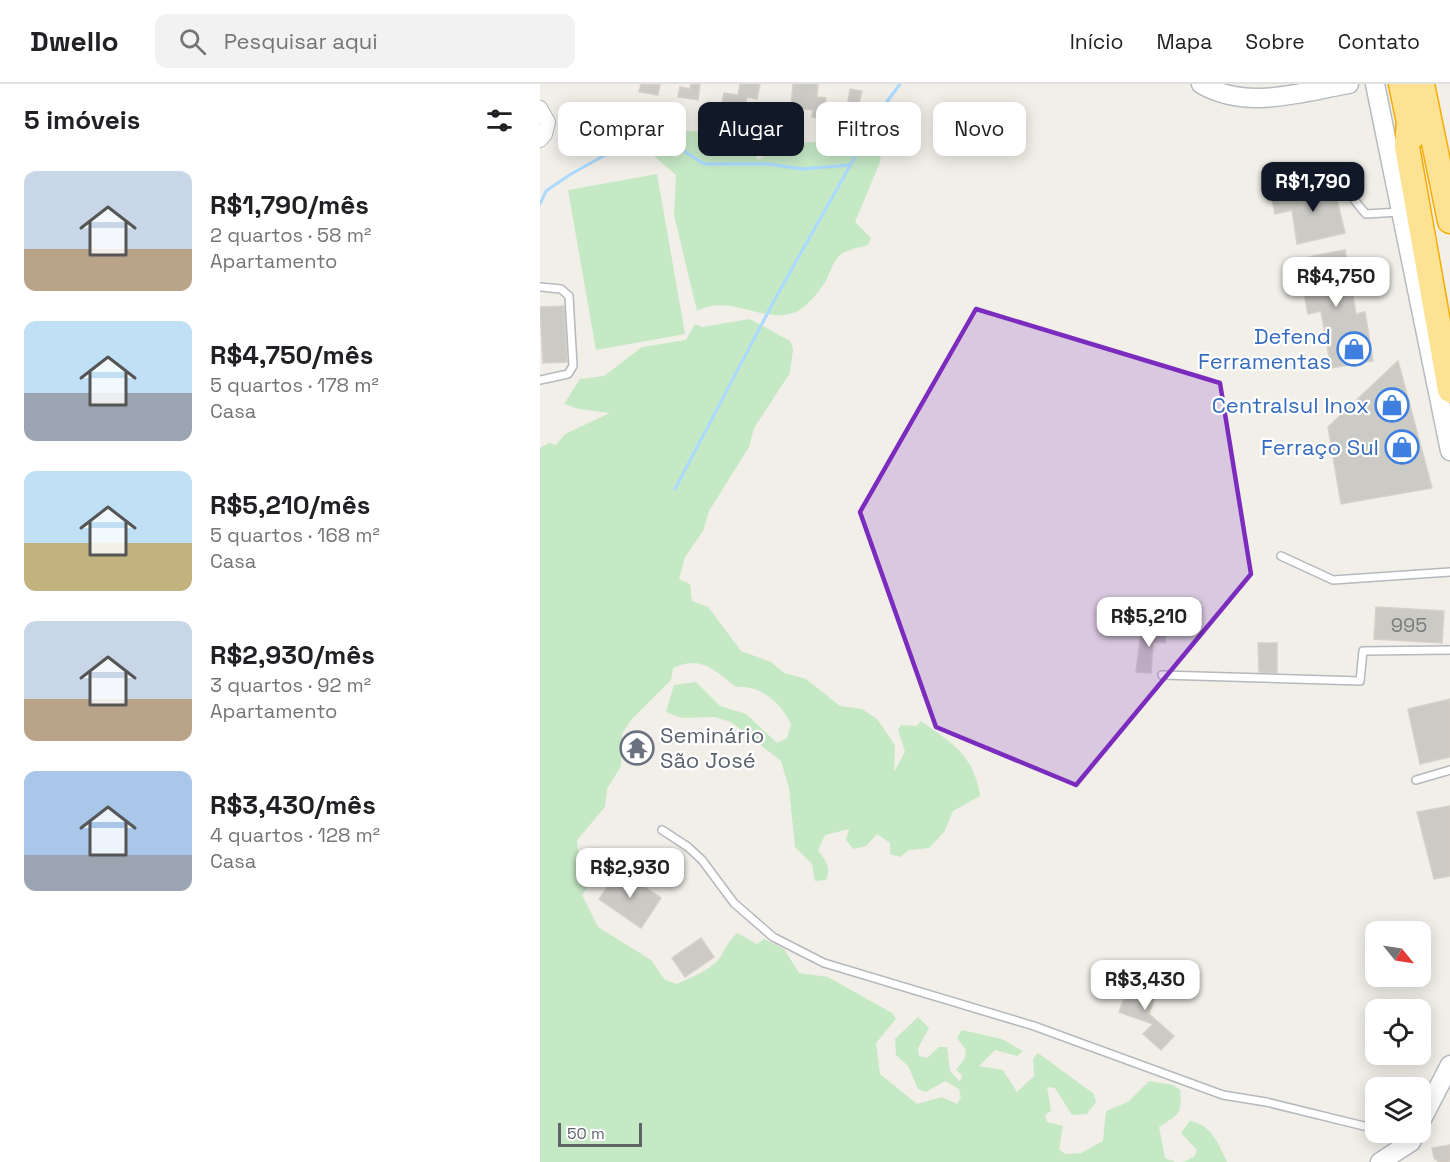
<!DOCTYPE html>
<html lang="pt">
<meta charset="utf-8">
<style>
body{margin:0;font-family:"Space Grotesk",sans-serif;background:#f2f2f2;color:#202124;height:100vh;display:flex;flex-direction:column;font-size:22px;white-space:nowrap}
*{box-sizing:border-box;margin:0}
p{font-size:20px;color:#757577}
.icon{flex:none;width:33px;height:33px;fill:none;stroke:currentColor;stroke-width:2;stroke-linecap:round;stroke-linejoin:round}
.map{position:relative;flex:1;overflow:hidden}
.side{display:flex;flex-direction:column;background:#fff;width:540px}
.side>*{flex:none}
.hud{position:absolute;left:18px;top:18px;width:570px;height:54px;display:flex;gap:12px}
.needle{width:39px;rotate:120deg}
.fabs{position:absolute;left:825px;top:837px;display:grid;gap:12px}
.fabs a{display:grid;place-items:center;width:66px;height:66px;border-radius:12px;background:#fff;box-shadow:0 3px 15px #0003;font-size:30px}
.scale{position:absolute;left:18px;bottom:15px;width:84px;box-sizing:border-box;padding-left:6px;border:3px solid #5f6368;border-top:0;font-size:16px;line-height:21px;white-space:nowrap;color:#5f6368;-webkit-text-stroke:4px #fff;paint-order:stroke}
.price{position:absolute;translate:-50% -51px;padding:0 14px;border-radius:12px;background:#fff;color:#222;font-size:20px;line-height:39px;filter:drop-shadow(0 2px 3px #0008)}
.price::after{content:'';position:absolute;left:50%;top:36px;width:18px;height:14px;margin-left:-9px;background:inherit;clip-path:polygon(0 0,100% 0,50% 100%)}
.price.on{background:#111827;color:#fff}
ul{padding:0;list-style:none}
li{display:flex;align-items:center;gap:18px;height:150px;padding:0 24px}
li span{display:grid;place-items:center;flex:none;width:168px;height:120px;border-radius:12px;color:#555}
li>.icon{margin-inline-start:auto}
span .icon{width:72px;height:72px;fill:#fffc;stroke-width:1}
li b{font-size:26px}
h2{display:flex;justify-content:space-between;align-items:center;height:72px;padding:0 24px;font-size:26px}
.pill{padding:0 21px;border-radius:12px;background:#fff;box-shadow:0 3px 15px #0003;font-size:21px;line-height:54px}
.pill.on{background:#111827;color:#fff}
header{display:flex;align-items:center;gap:36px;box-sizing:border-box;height:84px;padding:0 30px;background:#fff;border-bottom:2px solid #e0e0e0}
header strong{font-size:28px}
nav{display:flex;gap:33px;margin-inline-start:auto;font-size:21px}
.search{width:420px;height:54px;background:#f2f2f2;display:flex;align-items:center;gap:15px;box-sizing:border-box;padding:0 21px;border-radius:12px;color:#757577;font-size:22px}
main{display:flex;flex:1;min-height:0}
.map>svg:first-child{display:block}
.green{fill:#c5e8c5}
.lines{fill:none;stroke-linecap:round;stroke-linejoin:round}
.stream{stroke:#aadaff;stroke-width:3}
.building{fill:#cccac5;stroke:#d6d1c6;stroke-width:1.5}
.lane-casing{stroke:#b5b8bc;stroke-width:10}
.street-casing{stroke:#b5b8bc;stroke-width:16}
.secondary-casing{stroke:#b6babf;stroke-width:21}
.highway-casing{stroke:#f9ab00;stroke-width:27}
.lane{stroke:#fff;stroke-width:7}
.street{stroke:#fff;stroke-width:14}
.secondary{stroke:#fff;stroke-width:18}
.highway{stroke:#fde293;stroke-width:24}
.marked{fill:#7b2cbf;fill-opacity:0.2;stroke:#7b2cbf;stroke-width:4.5;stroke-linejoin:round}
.labels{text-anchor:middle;stroke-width:4.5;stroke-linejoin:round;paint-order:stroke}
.number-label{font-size:20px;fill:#7a7d7f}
.shop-label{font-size:22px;fill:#366cbe;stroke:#fff;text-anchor:end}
.worship-label{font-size:22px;fill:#5b616d;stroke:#fff;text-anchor:start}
</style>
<header>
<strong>Dwello</strong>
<div class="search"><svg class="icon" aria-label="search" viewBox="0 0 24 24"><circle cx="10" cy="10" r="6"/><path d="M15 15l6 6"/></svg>Pesquisar aqui</div>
<nav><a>Início</a><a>Mapa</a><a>Sobre</a><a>Contato</a></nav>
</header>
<main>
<section class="side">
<h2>5 imóveis<svg class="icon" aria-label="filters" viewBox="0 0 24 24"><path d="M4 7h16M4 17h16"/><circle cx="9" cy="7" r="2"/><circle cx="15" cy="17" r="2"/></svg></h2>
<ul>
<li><span style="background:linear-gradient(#c9d6e8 65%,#b9a48a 0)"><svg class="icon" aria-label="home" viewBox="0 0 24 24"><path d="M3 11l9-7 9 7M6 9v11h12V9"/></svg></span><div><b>R$1,790/mês</b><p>2 quartos · 58 m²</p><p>Apartamento</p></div></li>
<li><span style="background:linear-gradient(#bfe0f5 60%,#9aa5b1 0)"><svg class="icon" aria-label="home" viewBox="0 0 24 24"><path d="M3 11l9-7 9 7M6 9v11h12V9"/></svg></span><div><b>R$4,750/mês</b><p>5 quartos · 178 m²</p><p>Casa</p></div></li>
<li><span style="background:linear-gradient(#bfe0f5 60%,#c2b280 0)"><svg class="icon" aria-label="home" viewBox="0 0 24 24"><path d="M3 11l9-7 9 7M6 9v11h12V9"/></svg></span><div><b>R$5,210/mês</b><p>5 quartos · 168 m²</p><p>Casa</p></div></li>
<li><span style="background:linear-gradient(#c9d6e8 65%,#b9a48a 0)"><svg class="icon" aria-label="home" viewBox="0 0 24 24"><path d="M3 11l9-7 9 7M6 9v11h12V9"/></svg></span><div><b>R$2,930/mês</b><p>3 quartos · 92 m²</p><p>Apartamento</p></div></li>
<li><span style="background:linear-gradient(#a9c7e8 70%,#9aa5b1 0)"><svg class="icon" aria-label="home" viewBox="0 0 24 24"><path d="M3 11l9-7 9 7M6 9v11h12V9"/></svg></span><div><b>R$3,430/mês</b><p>4 quartos · 128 m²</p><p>Casa</p></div></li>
</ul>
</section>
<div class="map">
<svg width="910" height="1078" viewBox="0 0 910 1078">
<rect width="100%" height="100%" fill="#f1efe8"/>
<!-- green -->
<g class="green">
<path d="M334,29L342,31L347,37L335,59L342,63L340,78L315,138L331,154L328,161C319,164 305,165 298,173C293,179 291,186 287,194C283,204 266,224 256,228C221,241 193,209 157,227L134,131L136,91L106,65C119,38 176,49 202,51L218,76C256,52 274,59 316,59L328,34Z"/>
<path d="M117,90L145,250L56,266L28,106Z"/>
<path d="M210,235L250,257L253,265L250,289L214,344L209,363L169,427L163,447L145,473L139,495L150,500L152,517L168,523L201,567L231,578L244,589L266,595L300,622L322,625L337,635L355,661L354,688L365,668L358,646L361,641L377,642L381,637C412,659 434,671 440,712L413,727L404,748L389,764L369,766L360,773L350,770V759L337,750L326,762L313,765L306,756L309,745L285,751L278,766C285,776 292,784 286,796L275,797L272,780L255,763L249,704L241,677L191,638L175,633L142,634L126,628L134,601L156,598L180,622L206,630L237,659L247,654L251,640C240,618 221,601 196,603C174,586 161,571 133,584L131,596L91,636L82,650L81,682L67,705L65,723L37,756L38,767L43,770L58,763L71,774L87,769L98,773L109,771L116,779L105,792L63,782L42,811L58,843L111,876L125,896L137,900C151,893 172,886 181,872C186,863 190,856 197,849L217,860L224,855L244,865L259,889L288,893L352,929L356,935L336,959L340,990L377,1020L402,1013L417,1020L421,1013L419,1005L405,997L386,1008L378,1005L368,982L356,971L355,955L378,933L389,944L378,964L379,972L387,974L399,963H407L410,987L420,998L422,991L416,986L425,974L426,966L417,954L422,946L462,955L483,967L477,972L455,966L439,982L463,986L477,1008L494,992L493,975L498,969L554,1010L556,1018L547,1030L532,1031L515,1004L507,1003L511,1027L505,1031L507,1038L523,1042L519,1065L525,1070L541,1069L563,1057L566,1027L588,1018L609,997L633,1001L640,1006C642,1031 639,1030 619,1043L625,1074L636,1078H0V364L9,359L16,361L25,350L70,329L39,325L24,320L40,295L64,292L102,263L146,256L155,240L162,243Z"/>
<path d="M650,1037C671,1040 679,1061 687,1078H643L654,1073L657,1066L641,1049Z"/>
</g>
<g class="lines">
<!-- stream -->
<g class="stream">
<path d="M0,120L6,107L31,90L94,55L117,50L164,80H228L262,85L310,81"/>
<path d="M135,405L235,215L343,23L360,0"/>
</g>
</g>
<!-- building -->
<g class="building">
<path d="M101,0L120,1L118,11L99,8Z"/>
<path d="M151,0H160L158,16L138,13L140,3L150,5Z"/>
<path d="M200,0H220L217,15L207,13L205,23L182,20L184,9L198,11Z"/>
<path d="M253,0H278L277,13L286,14L285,19L307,23L304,37L272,33L273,26L251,24Z"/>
<path d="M310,5L322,7L319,20L308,18Z"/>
<path d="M793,100L805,149L757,160L752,126L735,130L732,115Z"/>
<path d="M805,166L816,230L825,228L833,277L791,284L781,227L768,230L758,175Z"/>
<path d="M24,222L27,278L3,279L0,223Z"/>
<path d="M858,277L892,404L801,420L788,343Z"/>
<path d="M836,523L904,527L902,559L834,555Z"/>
<path d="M602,543L626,546L625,559L613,558L611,589L596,588Z"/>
<path d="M718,559H737V589L719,588Z"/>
<path d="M910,615V673L880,680L868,625Z"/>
<path d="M910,722V792L894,795L877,728Z"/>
<path d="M79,786L121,814L101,844L59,815Z"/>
<path d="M161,854L174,873L145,893L132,874Z"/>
<path d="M591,895L618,905L609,930L634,952L621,966L603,950L613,940L579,928Z"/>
<path d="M910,1061V1078H899L894,1074L892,1064Z"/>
</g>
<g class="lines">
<defs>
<g id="lane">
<path d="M753,102C813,82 792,94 826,130L860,128"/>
<path d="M0,203L21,205L29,212L33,282L28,290L0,296"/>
<path d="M741,472L793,496L910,488"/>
<path d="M622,591L820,597L823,567L910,566"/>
<path d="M876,696L910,686"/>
<path d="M122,746L148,763L162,776L194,819L233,853L284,879L494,942L683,1011L726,1018L836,1045"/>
<path d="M848,1051L868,1058"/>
</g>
<path id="street" d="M0,24L8,38L5,50L0,56"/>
<g id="secondary">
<path d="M661,0C707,27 761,8 809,0"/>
<path d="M835,0L910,367"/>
<path d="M880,1039L910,981"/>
<path d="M840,1078L871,1058L876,1048"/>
</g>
<g id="highway">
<path d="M861,0L872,53"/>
<path d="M882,0L910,137"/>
<path d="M869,38L867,63L910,306"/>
</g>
</defs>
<!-- lane casing -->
<use href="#lane" class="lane-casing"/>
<!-- street casing -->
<use href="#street" class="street-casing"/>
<!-- secondary casing -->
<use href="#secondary" class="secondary-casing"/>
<!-- highway casing -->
<use href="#highway" class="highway-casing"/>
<!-- lane -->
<use href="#lane" class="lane"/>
<!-- street -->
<use href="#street" class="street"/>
<!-- secondary -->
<use href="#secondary" class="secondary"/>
<!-- highway -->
<use href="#highway" class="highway"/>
</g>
<!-- marked area -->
<path class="marked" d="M436,225L680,299L711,490L536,701L396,643L320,428Z"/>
<!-- icons -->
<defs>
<symbol id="shop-ring" viewBox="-11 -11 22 22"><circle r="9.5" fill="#fff" stroke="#3f7fe0" stroke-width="1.5"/><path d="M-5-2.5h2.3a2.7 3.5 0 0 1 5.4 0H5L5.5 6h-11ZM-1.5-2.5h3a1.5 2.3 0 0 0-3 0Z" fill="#3f7fe0"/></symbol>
<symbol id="temple-ring" viewBox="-11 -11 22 22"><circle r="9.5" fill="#fff" stroke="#6b7280" stroke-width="1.5"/><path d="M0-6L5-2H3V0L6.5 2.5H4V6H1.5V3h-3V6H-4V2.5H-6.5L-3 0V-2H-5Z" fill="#6b7280"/></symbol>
</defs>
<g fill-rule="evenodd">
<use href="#shop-ring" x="795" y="246" width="38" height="38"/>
<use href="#shop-ring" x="833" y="302" width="38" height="38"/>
<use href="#shop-ring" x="843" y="344" width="38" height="38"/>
<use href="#temple-ring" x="78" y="645" width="38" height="38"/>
</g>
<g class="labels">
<!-- number labels -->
<g class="number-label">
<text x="869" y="548">995</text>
</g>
<!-- shop labels -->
<g class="shop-label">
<text x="791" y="260">Defend<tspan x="791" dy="25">Ferramentas</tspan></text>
<text x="829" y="329">Centralsul Inox</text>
<text x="839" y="371">Ferraço Sul</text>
</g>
<!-- worship labels -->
<g class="worship-label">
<text x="120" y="659">Seminário<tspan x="120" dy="25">São José</tspan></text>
</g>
</g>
</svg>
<div class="fabs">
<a><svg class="needle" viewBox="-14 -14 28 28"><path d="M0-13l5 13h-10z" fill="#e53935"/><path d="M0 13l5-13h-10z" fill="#757577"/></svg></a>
<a><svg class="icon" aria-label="locate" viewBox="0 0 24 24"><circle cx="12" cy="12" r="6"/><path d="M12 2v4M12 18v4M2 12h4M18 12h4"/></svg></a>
<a><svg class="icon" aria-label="layers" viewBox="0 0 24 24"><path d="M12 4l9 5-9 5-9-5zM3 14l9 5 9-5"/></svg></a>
</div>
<div class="scale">50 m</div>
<b class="price on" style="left:773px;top:129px">R$1,790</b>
<b class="price" style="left:796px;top:224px">R$4,750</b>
<b class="price" style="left:609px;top:564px">R$5,210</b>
<b class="price" style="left:90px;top:815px">R$2,930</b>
<b class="price" style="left:605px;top:927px">R$3,430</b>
<div class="hud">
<a class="pill">Comprar</a>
<a class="pill on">Alugar</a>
<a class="pill">Filtros</a>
<a class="pill">Novo</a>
</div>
</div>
</main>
